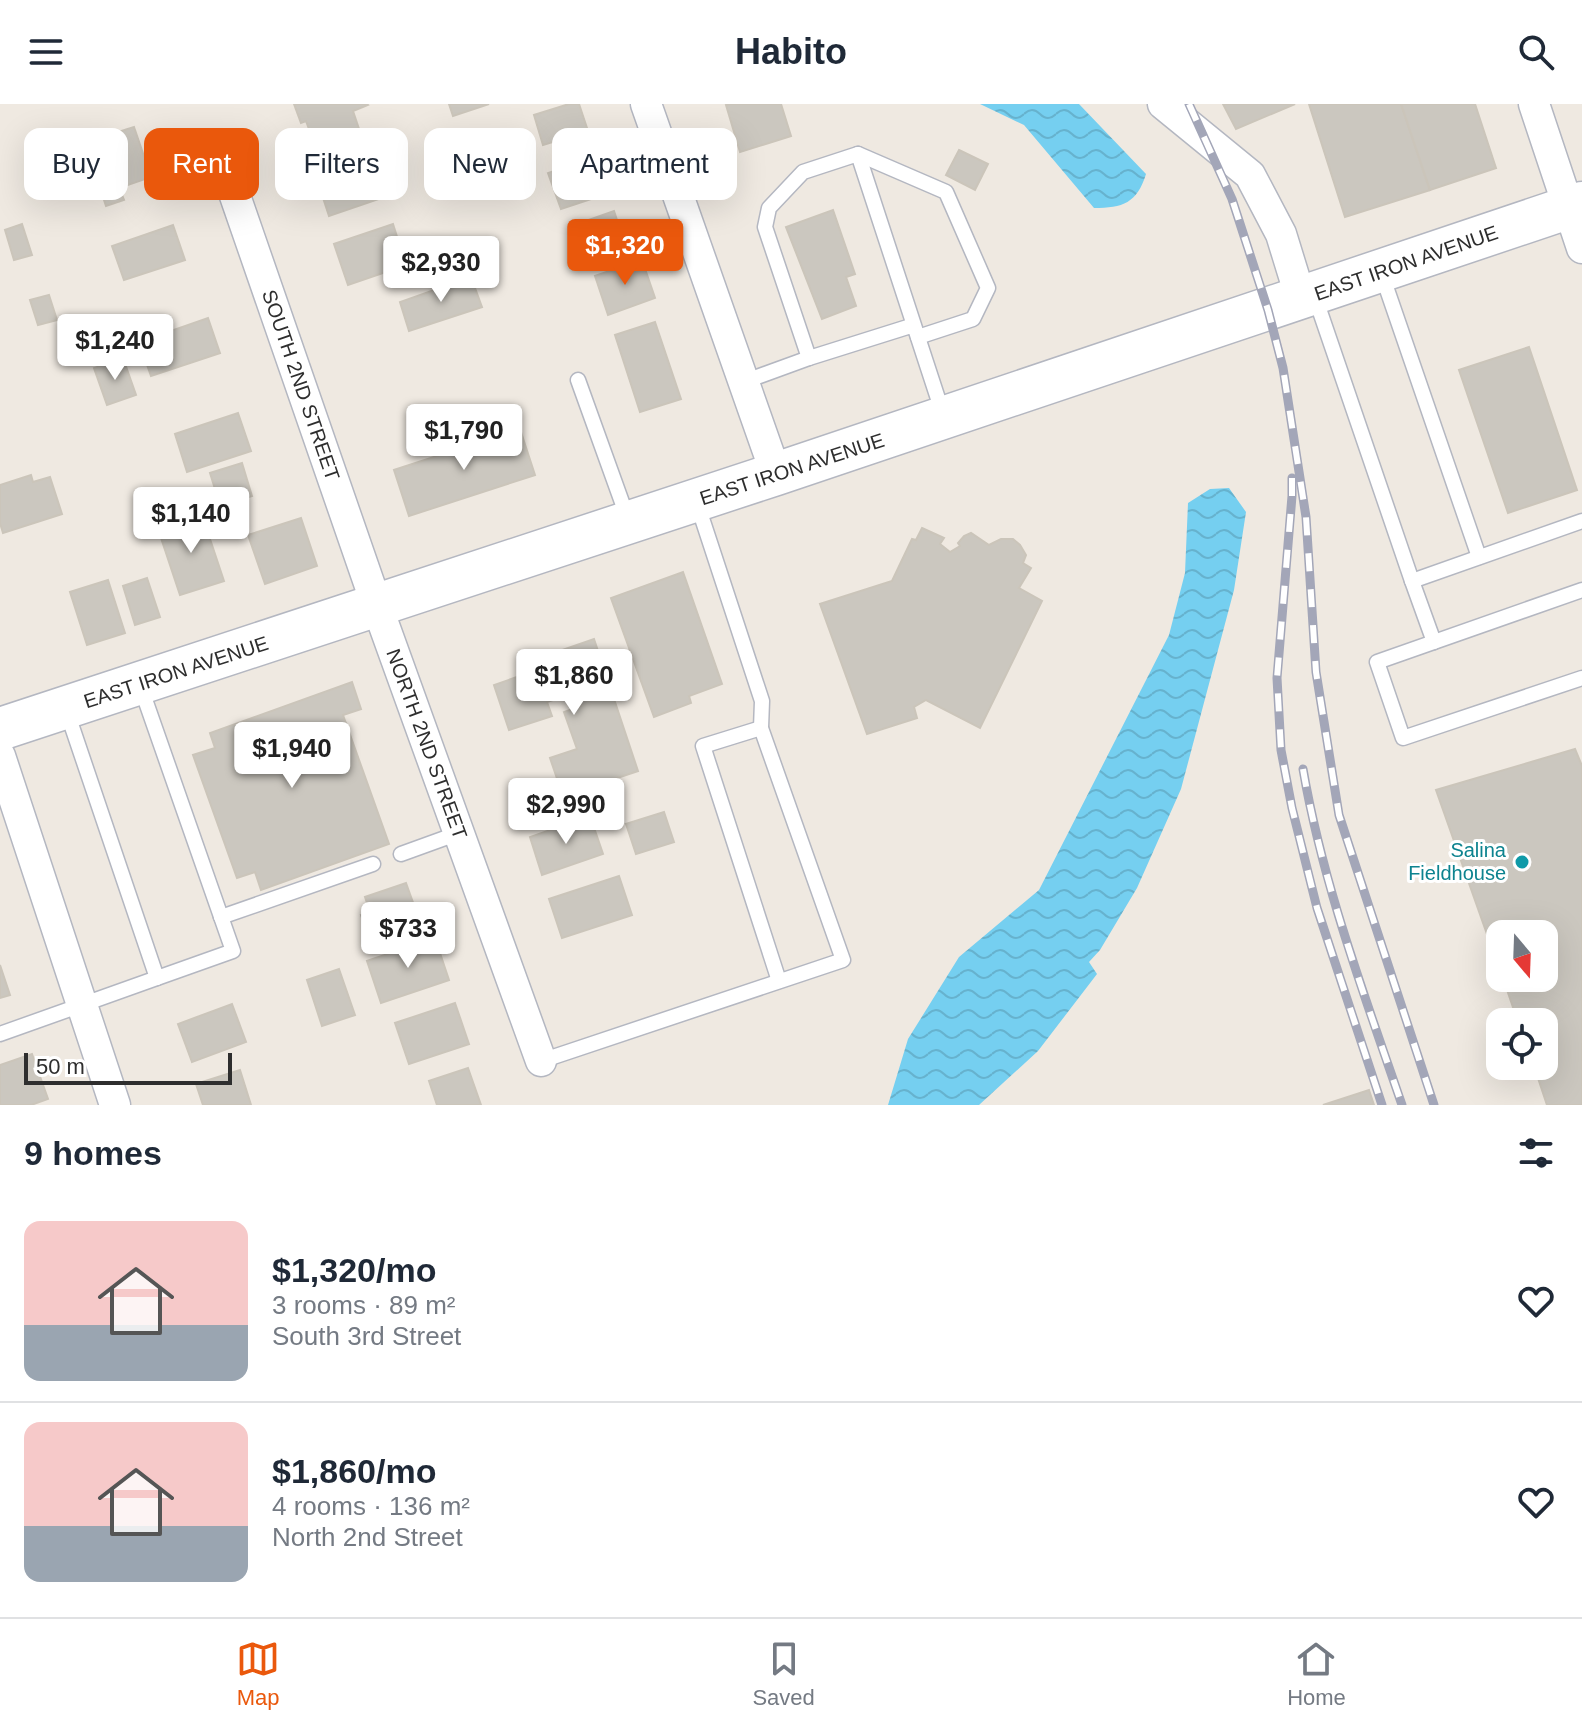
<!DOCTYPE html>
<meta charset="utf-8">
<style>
body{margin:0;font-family:Arial,sans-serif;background:#f6f6f7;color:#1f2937;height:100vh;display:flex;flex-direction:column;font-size:30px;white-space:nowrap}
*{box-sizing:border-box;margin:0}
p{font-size:26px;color:#747a83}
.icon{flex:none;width:44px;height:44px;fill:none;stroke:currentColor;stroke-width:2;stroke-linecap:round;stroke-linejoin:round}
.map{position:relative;height:1001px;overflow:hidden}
.drawer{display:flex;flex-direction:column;background:#fff;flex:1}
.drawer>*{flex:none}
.guide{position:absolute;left:24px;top:24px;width:800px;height:72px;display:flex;gap:16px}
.needle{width:52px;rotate:161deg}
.buttons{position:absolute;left:1486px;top:816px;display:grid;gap:16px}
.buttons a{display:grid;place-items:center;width:72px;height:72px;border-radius:16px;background:#fff;box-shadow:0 8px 32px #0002;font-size:40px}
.scale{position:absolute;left:24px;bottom:20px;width:208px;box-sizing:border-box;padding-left:8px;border:4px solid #2e2e2e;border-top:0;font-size:22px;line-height:28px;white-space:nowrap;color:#2e2e2e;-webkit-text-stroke:6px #fff;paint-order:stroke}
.price{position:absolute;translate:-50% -68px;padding:0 18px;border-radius:8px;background:#fff;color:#222;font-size:26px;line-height:52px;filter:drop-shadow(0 2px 4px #0008)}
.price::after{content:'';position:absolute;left:50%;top:48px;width:24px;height:18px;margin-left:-12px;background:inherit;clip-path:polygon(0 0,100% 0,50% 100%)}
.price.active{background:#ea580c;color:#fff}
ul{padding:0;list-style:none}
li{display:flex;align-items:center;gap:24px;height:200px;padding:0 24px}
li+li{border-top:2px solid #e0e1e3}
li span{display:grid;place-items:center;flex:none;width:224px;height:160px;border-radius:16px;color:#555}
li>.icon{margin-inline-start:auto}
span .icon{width:96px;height:96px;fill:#fffc;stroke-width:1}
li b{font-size:34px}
h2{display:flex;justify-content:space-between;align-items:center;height:96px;padding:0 24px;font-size:34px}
.tag{padding:0 28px;border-radius:16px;background:#fff;box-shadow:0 8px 32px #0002;font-size:28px;line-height:72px}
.tag.active{background:#ea580c;color:#fff}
header{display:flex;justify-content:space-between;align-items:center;height:104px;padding:0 24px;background:#fff;font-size:36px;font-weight:700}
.tab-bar{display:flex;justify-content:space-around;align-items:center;height:112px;border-top:2px solid #e0e1e3;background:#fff;font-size:22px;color:#747a83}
.tab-bar a{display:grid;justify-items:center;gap:4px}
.tab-bar .active{color:#ea580c}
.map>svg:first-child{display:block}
.water{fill:url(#water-waves)}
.building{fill:#cbc7bf;stroke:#cbc5ba;stroke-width:2}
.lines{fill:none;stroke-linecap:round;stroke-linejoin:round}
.lane-casing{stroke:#b4b7c1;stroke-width:17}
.street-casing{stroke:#b4b7c1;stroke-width:33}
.secondary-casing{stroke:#b4b7c1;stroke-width:45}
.lane{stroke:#fff;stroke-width:14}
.street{stroke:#fff;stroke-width:30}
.secondary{stroke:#fff;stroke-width:42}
.rail-casing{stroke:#a3a6b8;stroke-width:9}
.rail{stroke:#fff;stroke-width:6;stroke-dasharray:18;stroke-linecap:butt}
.culture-dot{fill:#0f9aa8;stroke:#fff;stroke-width:3}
.labels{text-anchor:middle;stroke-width:6;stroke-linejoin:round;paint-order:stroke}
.street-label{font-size:20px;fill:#2e2e2e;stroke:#fff}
.culture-label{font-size:20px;fill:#0d838f;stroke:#fff;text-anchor:end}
</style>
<header><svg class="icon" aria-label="menu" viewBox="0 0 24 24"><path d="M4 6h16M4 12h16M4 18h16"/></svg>Habito<svg class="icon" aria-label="search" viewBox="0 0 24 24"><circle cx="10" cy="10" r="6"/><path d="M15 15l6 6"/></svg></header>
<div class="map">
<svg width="1582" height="1001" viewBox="0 0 1582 1001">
<defs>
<pattern id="water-waves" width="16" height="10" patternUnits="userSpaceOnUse" patternTransform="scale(2)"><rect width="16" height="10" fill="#75cff0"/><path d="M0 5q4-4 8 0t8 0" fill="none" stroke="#66b2ce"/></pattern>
</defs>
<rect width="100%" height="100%" fill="#efe9e1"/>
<!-- water -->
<g class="water">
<path d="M980,0H1079L1146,70C1137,99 1123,104 1094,104L1024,21Z"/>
<path d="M1229,384L1246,408L1234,486L1181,685L1137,784L1100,846L1089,858L1097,870L1038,947L979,1001H888L908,935L959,853L1039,786L1169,531L1185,469L1188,399L1210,385Z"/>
</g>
<!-- building -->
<g class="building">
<path d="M294,0H367L368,1L353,7L360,28L316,44L306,17L301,19Z"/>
<path d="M449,0H489L453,12Z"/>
<path d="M569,0H579L588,27L543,41L534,11Z"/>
<path d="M730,0H781L791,32L740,48L726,1Z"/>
<path d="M1223,0H1295L1236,25Z"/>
<path d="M1309,0H1401L1430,86L1345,113Z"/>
<path d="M1401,0H1475L1496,64L1430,86Z"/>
<path d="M134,23L151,73L119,84L124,96L106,102L88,48L114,40L112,30Z"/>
<path d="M959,46L988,60L975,86L946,71Z"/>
<path d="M363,49L379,95L329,112L314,66Z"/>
<path d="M603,50L615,87L561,105L548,69Z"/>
<path d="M833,106L855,170L846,173L856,202L822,215L786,123Z"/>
<path d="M614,107L627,146L588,159L574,121Z"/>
<path d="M22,120L32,151L14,156L5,126Z"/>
<path d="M393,120L406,161L348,181L334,140Z"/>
<path d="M173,121L185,156L124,176L112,142Z"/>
<path d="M642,156L655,194L608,211L595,172Z"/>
<path d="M471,173L482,203L409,227L400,198Z"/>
<path d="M49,191L57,216L38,221L30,196Z"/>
<path d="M208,214L220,249L151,272L139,238Z"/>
<path d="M655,218L681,295L640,308L615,231Z"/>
<path d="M1529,243L1577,386L1508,409L1459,266Z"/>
<path d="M123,254L136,291L107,301L94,264Z"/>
<path d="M238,309L251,347L187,368L175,330Z"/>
<path d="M520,325L535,371L409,412L394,366Z"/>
<path d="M242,359L252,392L220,401L210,369Z"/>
<path d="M31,371L33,378L50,373L62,410L3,429L0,419V381Z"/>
<path d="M202,411L224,477L180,491L158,425Z"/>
<path d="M301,414L317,462L265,480L248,431Z"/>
<path d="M922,424L944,434L940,440L950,448L960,442L958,439L964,432L971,429L989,441L1001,435H1013L1020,441L1026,451L1023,459L1031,464L1019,484L1042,497L980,624L926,596L914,603L917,614L867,630L820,500L892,477L912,435L916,436Z"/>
<path d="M683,468L722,580L689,592L691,599L654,613L611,494Z"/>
<path d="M147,474L160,513L135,521L123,482Z"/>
<path d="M108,476L125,529L87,541L70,488Z"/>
<path d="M594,535L638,667L563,692L550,654L577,645L564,608L581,602L576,588L547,598L552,612L509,626L494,581L566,556L562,546Z"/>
<path d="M352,578L361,605L343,611L389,740L261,786L255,768L237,774L193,651L215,644L210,629Z"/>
<path d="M1575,645L1582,662V1001H1547L1534,962H1544V918H1518L1503,874H1544V830H1500V867L1436,686Z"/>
<path d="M664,708L674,738L636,750L626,720Z"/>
<path d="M590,712L603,750L542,771L530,733Z"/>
<path d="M619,772L632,811L562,834L549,795Z"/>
<path d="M406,779L420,818L370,836L361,811L370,808L365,793Z"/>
<path d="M435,834L449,876L381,899L367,857Z"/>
<path d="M0,861L10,891L0,894Z"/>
<path d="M339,865L355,911L322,922L307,876Z"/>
<path d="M455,899L469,940L409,960L395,919Z"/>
<path d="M232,900L246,938L192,958L178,920Z"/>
<path d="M32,950L48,995L31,1001H0V961Z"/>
<path d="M468,964L481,1001H437L429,977Z"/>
<path d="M240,966L251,1001H203L196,980Z"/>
<path d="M1369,986L1374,1001H1323Z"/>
</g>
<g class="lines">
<defs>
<g id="lane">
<path d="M858,50L946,88L988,184L973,215L918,233"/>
<path d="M1381,168L1479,453"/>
<path d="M1315,193L1412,477"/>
<path d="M914,221L809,254L765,123L769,104L803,68L858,50L943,310"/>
<path d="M578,276L628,415"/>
<path d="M743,278L809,254"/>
<path d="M1582,486L1377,558L1403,634L1582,574"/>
<path d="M1434,538L1412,477L1582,417"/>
<path d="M67,608L157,874L233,847L140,581"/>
<path d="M761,624L703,642L779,877"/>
<path d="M401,750L459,729"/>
<path d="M221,813L373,760"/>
<path d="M0,930L157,874"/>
<path d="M541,957L843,856L761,624L762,597L697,399"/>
</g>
<g id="street">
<path d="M646,0L776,370"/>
<path d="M1163,0L1250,71L1281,130L1301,195"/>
<path d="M1534,0L1582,144"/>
<path d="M224,60L377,502L541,957"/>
<path d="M0,652L115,1001"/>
</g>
<path id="secondary" d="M0,625L776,370L1582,99"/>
</defs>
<!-- lane casing -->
<use href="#lane" class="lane-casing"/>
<!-- street casing -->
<use href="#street" class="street-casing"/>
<!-- secondary casing -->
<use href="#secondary" class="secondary-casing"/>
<!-- lane -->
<use href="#lane" class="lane"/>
<!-- street -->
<use href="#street" class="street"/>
<!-- secondary -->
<use href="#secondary" class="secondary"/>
<defs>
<g id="rail">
<path d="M1189,0L1232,95L1268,206L1283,264L1306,413L1316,568L1339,711L1434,1001"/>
<path d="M1292,374V392L1277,574L1281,646L1292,704L1317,804L1382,1001"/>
<path d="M1303,665C1323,781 1364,890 1402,1001"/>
</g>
</defs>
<!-- rail casing -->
<use href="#rail" class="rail-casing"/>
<!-- rail -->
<use href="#rail" class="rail"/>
</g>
<!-- markers -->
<circle class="culture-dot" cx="1522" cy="758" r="8"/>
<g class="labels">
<!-- street labels -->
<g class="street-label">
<text transform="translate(1406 159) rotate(-19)" y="7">EAST IRON AVENUE</text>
<text transform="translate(301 281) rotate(71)" y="7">SOUTH 2ND STREET</text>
<text transform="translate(792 365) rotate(-18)" y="7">EAST IRON AVENUE</text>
<text transform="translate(176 568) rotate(-18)" y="7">EAST IRON AVENUE</text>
<text transform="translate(427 640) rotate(70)" y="7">NORTH 2ND STREET</text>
</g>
<!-- culture labels -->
<g class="culture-label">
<text x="1506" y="753">Salina<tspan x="1506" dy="23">Fieldhouse</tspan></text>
</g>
</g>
</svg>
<div class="buttons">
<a><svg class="needle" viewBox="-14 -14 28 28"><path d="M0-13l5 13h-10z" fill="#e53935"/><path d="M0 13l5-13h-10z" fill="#747a83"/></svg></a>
<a><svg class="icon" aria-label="locate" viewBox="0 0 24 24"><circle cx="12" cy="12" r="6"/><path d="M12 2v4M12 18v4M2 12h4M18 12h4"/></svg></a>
</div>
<div class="scale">50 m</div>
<b class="price active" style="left:625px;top:183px">$1,320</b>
<b class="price" style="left:441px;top:200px">$2,930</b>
<b class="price" style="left:115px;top:278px">$1,240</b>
<b class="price" style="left:464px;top:368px">$1,790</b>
<b class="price" style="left:191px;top:451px">$1,140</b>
<b class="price" style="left:574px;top:613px">$1,860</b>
<b class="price" style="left:292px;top:686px">$1,940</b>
<b class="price" style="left:566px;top:742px">$2,990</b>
<b class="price" style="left:408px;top:866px">$733</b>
<div class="guide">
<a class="tag">Buy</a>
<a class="tag active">Rent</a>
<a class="tag">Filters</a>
<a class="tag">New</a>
<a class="tag">Apartment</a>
</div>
</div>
<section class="drawer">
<h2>9 homes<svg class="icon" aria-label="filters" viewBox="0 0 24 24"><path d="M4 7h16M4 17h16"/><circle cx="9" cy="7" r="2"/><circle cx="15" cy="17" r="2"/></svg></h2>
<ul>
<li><span style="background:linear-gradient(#f6c9c9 65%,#9aa5b1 0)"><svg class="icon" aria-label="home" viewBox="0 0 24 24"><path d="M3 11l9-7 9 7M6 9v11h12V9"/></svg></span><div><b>$1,320/mo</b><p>3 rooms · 89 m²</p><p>South 3rd Street</p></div><svg class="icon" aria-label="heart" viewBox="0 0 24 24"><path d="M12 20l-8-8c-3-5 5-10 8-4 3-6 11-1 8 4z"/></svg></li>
<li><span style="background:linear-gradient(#f6c9c9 65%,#9aa5b1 0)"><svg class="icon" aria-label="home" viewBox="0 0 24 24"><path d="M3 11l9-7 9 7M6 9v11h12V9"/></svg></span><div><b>$1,860/mo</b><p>4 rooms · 136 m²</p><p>North 2nd Street</p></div><svg class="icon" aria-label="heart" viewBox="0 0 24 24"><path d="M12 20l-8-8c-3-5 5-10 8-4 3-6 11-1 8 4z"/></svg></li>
</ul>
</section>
<nav class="tab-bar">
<a class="active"><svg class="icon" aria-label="map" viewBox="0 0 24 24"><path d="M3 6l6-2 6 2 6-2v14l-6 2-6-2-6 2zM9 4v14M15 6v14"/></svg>Map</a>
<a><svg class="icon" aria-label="saved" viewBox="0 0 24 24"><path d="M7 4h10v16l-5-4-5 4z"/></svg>Saved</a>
<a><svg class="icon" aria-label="home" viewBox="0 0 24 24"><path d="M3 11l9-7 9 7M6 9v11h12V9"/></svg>Home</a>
</nav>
